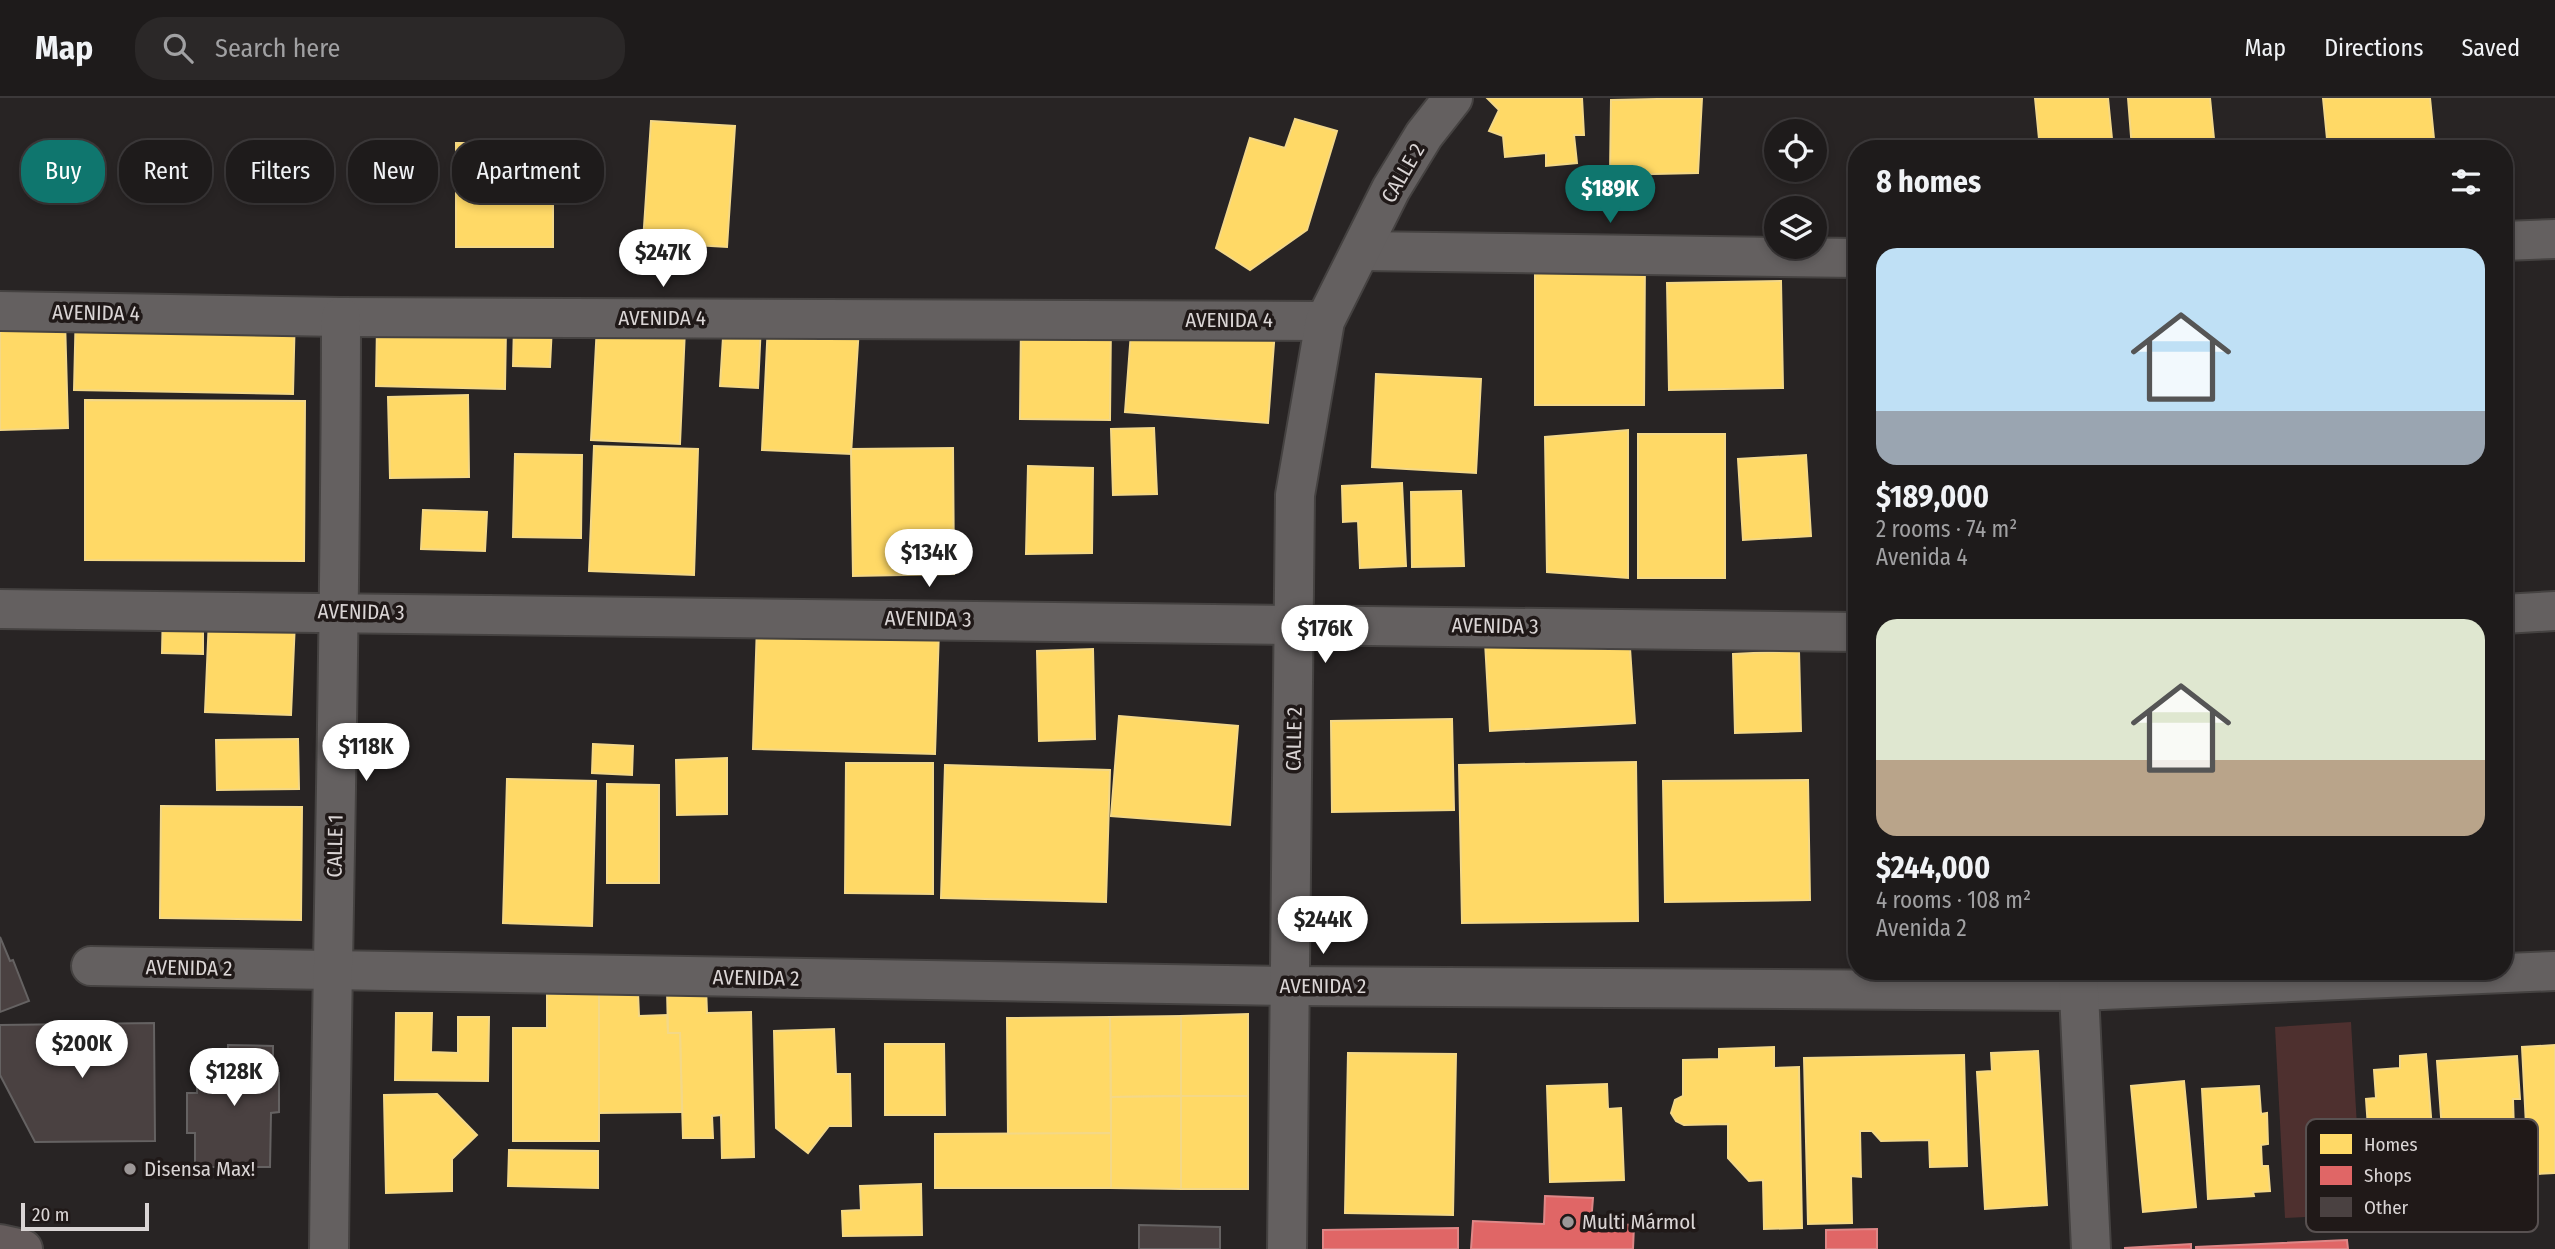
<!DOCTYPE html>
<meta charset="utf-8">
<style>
body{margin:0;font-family:"Fira Sans Condensed",sans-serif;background:#2b2828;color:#f1f3f6;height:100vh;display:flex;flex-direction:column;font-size:26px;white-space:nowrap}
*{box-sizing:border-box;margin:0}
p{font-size:23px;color:#a1a1a3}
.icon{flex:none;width:38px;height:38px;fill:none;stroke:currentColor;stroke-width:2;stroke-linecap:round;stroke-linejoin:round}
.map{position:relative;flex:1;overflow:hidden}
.drawer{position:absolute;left:1848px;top:42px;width:665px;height:840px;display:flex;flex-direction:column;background:#1e1b1b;border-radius:28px;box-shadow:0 4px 10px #0003,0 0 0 2px #3c393a}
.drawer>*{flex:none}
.guide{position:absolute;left:21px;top:42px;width:665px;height:63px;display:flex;gap:14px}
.tools{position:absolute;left:1764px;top:21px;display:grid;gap:14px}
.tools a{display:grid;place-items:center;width:63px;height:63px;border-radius:50%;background:#1e1b1b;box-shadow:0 4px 10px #0003,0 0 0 2px #3c393a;font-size:35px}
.scale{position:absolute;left:21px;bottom:18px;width:128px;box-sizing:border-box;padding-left:7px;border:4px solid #dad5d5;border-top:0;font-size:19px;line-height:24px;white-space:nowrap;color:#dad5d5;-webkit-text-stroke:5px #201918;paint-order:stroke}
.price{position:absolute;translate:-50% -60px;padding:0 16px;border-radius:24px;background:#fff;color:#222;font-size:23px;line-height:46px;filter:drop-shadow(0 2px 4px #0008)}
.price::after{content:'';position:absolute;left:50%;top:42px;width:21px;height:16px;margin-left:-10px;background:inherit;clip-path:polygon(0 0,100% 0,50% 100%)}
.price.selected{background:#0f766e;color:#fff}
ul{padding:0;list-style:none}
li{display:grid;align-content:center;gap:14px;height:371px;padding:0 28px}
li span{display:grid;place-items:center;height:217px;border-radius:21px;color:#555}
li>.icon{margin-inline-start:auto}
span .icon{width:126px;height:126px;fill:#fffc;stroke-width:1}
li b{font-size:30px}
h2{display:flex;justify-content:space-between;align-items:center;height:84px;padding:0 28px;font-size:30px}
.tag{padding:0 24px;border-radius:28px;background:#1e1b1b;box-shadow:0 4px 10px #0003,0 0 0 2px #3c393a;font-size:24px;line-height:63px}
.tag.selected{background:#0f766e;color:#fff}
header{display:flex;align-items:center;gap:42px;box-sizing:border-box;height:98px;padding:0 35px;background:#1e1b1b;border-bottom:2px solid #3c393a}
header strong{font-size:33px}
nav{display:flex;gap:38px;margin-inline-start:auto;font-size:24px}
.search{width:490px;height:63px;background:#2b2828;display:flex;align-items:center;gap:18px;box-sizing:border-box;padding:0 24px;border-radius:28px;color:#a1a1a3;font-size:26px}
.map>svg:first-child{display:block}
.green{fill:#4e302f}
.homes{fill:#ffd966;stroke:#f4d887;stroke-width:2}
.shops{fill:#e06666;stroke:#de8787;stroke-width:2}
.building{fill:#4a4141;stroke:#656262;stroke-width:2}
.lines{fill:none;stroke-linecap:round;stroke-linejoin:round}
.minor-casing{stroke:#454241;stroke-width:42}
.major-casing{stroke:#454241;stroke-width:42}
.minor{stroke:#646060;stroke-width:38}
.major{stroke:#645b5b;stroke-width:38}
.poi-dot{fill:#9c9797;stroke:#201918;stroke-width:2.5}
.labels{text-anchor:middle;stroke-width:7;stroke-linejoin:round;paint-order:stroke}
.street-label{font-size:21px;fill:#dad5d5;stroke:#201918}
.poi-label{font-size:21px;fill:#dad5d5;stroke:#201918;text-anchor:start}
.key{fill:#201918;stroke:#585151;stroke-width:2}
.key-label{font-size:19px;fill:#dad5d5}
</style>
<header>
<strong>Map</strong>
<div class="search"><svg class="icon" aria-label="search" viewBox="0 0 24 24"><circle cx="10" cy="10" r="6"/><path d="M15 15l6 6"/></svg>Search here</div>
<nav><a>Map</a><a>Directions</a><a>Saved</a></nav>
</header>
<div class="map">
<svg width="2555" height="1151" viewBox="0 0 2555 1151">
<rect width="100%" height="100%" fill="#282424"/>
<!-- green -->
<path class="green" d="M2351,924L2362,1116L2285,1120L2275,929Z"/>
<!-- homes -->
<g class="homes">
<path d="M1487,0H1582L1584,37H1574L1577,65L1546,68V55L1505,59L1503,38L1489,33L1499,12Z"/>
<path d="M1702,0L1698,75L1610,77L1611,2Z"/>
<path d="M2035,0H2108L2113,51H2040Z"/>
<path d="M2128,0H2210L2215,51H2132Z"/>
<path d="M2323,0H2430L2435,51H2392L2391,43L2363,45L2364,51H2328Z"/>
<path d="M1295,21L1337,33L1307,132L1250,172L1216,150L1250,40L1285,50Z"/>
<path d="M651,23L735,28L727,149L643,144Z"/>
<rect x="456" y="45" width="97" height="104"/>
<path d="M1535,158H1645L1644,307H1535Z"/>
<path d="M1781,183L1783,290L1669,292L1667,185Z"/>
<path d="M76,207L295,212L293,296L74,292Z"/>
<path d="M65,221L68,330L0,332V223Z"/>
<path d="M1132,221L1275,232L1268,325L1125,314Z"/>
<path d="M724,223L761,226L758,290L720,288Z"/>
<path d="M1021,223H1111L1110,322L1020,321Z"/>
<path d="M768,225L859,229L851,356L762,352Z"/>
<path d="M514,226L552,227L550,269L513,268Z"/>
<path d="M377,227L506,230L505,291L376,288Z"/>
<path d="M597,227L685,231L680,346L591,342Z"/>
<path d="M1376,276L1481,281L1476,375L1372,369Z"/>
<path d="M468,297L469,379L390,380L388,299Z"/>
<path d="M85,302L305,303L304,463L85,462Z"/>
<path d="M1154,330L1157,396L1113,397L1111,331Z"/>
<path d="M1628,332V480L1547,474L1545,339Z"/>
<rect x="1638" y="336" width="87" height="144"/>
<path d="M594,348L698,351L694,477L589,473Z"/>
<path d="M953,350L954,476L853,478L851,351Z"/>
<path d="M515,356L582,357L581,440L513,439Z"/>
<path d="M1806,357L1811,438L1743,442L1738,361Z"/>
<path d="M1028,368L1093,370L1092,455L1026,456Z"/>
<path d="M1402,385L1406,468L1360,470L1358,423L1343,424L1342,388Z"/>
<path d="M1461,393L1464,468L1412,469L1411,394Z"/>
<path d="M423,412L487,414L485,453L421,451Z"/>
<path d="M163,510L203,511V556L162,555Z"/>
<path d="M209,520L295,523L291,617L205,614Z"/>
<path d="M757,526L939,531L935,656L753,651Z"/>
<path d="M1629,535L1635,625L1490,633L1485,544Z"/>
<path d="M1093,551L1095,641L1039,643L1037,553Z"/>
<path d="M1799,553L1801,633L1735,635L1733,556Z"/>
<path d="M2504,596L2509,649H2504Z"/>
<path d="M1119,618L1238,628L1230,727L1111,718Z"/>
<path d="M1452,621L1454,712L1332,714L1331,623Z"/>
<path d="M298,641L299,691L217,692L216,642Z"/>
<path d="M593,646L633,648L632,677L592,675Z"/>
<path d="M727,660V716L677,717L676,662Z"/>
<path d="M1636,664L1638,823L1462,825L1459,667Z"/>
<path d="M846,665H933V796L845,795Z"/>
<path d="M945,667L1110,672L1106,804L941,800Z"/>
<path d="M507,681L596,683L592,828L503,825Z"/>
<path d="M1808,682L1810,802L1665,804L1663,683Z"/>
<path d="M607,686L659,687V785H607Z"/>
<path d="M161,708L302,709L301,822L160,820Z"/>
<path d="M706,889L707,915L751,914L754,1059L722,1060L721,1017L712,1018L713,1040H683L680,935H668L667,891Z"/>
<path d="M638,894L639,918L667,917L668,935H680L682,1014L599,1015V896Z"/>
<path d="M547,896H599V1043H513V930H547Z"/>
<path d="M396,915H432L431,954L458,955V919H489L488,983L395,982Z"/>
<path d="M1248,916V998H1181V918Z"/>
<path d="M1181,918V998L1111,999L1110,919Z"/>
<path d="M1110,919L1111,1035L1008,1037L1007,920Z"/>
<path d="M834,931L836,976H850L851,1028H829L808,1055L776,1030L774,933Z"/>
<path d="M885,946H944L945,1017H885Z"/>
<path d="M2555,947V1075L2537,1076L2535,1047H2527L2522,949Z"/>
<path d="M1774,949V970L1799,969L1802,1130L1764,1131L1763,1082L1749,1083L1728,1060V1026L1684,1027L1676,1023L1671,1015L1675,1002L1683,998V962L1719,961V951Z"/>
<path d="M2038,953L2047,1107L1985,1111L1977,974L1992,973L1991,955Z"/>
<path d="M1348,955L1456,956L1453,1117L1345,1115Z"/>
<path d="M2426,956L2435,1068L2371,1073L2366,1001L2376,1000L2374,972L2400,970V958Z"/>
<path d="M1964,957L1967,1068L1930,1069L1929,1042L1881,1043L1872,1033H1860L1861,1079L1851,1078L1852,1125L1808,1126L1804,960Z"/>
<path d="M2517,958L2520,1001H2513L2514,1033H2520L2523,1070L2445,1074L2437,963Z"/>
<path d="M2184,983L2196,1109L2143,1114L2131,988Z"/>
<path d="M1607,986L1608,1011L1621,1010L1624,1082L1550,1084L1547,988Z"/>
<path d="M2259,988L2261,1016L2267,1015L2268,1046L2261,1047L2262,1068H2268L2270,1093L2253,1094L2254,1098L2208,1101L2202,991Z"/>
<path d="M437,996L477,1037L452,1061V1093L386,1095L384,997Z"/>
<rect x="1181" y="998" width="67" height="93"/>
<path d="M1181,998V1091L1111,1090V999Z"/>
<path d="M1111,1035V1090H935V1036Z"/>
<path d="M509,1052L598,1053V1090L508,1088Z"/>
<path d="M921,1086L922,1137L843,1138L842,1113L861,1112L860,1088Z"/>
</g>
<!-- shops -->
<g class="shops">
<path d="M1545,1098L1593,1100L1591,1125L1634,1127L1633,1151H1471L1473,1123L1544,1126Z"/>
<path d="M1458,1130V1151H1323V1132Z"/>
<path d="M1877,1131V1151H1826V1132Z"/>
<path d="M2347,1142L2348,1151H2196V1149Z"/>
<path d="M2191,1146V1151H2125V1150Z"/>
</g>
<!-- building -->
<g class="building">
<path d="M0,839L10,863L13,862L29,903L0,914Z"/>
<path d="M154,925L155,1043L35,1044L0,977V927Z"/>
<path d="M228,947L273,948V975H279V1014L271,1015L270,1069H195V1035H187V995H197L198,958L228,959Z"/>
<path d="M1139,1127L1220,1129V1151H1139Z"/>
</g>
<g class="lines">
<defs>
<g id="minor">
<path d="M2504,143L2555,141"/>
<path d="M1362,153L1857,160"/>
<path d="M0,213L341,219L1325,223"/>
<path d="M0,511L1857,534"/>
<path d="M2504,516L2555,513"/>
<path d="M91,868L1290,888L2079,893L2555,873"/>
<path d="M2078,873L2091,1151"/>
<path d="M329,1151C332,840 341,530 341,219"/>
<path d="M1287,1151L1295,397L1325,223L1391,91L1424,37L1453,0"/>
</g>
<path id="major" d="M0,1146L23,1151"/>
</defs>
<!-- minor casing -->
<use href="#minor" class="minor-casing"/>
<!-- major casing -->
<use href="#major" class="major-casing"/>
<!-- minor -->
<use href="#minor" class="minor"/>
<!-- major -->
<use href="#major" class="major"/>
</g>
<!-- markers -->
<g class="poi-dot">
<circle cx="130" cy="1071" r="7"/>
<circle cx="1568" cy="1124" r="7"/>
</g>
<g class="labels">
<!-- street labels -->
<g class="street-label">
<text transform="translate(1403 75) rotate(-60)" y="7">CALLE 2</text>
<text transform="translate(96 215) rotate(1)" y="7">AVENIDA 4</text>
<text x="662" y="227">AVENIDA 4</text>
<text x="1229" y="229">AVENIDA 4</text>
<text transform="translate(361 514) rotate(1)" y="7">AVENIDA 3</text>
<text transform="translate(928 521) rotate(1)" y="7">AVENIDA 3</text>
<text transform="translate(1495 528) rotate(1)" y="7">AVENIDA 3</text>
<text transform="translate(1294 641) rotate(-89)" y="7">CALLE 2</text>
<text transform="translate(335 748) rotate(-89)" y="7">CALLE 1</text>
<text transform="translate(189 870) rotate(1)" y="7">AVENIDA 2</text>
<text transform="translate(756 880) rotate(1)" y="7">AVENIDA 2</text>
<text x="1323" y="895">AVENIDA 2</text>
</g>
<!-- poi labels -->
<g class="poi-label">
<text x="144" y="1078">Disensa Max!</text>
<text x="1582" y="1131">Multi Mármol</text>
</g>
</g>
<!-- legend -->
<rect x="2306" y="1021" width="232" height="113" rx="10" class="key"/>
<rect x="2320" y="1036" width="32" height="20" fill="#ffd966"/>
<rect x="2320" y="1068" width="32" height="19" fill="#e06666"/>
<rect x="2320" y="1099" width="32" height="20" fill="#4a4141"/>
<g class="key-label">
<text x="2364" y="1053">Homes</text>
<text x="2364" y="1084">Shops</text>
<text x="2364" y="1116">Other</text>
</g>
</svg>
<div class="tools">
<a><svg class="icon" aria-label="locate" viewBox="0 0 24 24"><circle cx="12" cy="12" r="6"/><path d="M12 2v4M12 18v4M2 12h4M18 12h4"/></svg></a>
<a><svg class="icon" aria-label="layers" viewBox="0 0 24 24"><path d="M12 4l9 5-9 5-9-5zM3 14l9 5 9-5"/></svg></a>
</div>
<div class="scale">20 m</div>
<b class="price selected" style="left:1610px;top:127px">$189K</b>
<b class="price" style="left:663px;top:191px">$247K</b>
<b class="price" style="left:929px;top:491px">$134K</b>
<b class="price" style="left:1325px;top:567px">$176K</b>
<b class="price" style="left:366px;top:685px">$118K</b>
<b class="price" style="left:1323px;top:858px">$244K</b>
<b class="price" style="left:82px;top:982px">$200K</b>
<b class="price" style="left:234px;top:1010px">$128K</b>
<div class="guide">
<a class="tag selected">Buy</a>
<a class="tag">Rent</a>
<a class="tag">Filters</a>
<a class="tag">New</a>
<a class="tag">Apartment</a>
</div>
<section class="drawer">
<h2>8 homes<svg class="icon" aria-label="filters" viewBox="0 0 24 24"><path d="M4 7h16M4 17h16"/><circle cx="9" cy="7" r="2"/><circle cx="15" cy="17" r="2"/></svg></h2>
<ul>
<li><span style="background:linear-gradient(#bfe0f5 75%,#9aa5b1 0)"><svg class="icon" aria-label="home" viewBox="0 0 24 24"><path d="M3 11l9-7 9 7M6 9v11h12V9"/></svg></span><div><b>$189,000</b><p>2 rooms · 74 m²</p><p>Avenida 4</p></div></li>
<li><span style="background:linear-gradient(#dfe7d0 65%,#b9a48a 0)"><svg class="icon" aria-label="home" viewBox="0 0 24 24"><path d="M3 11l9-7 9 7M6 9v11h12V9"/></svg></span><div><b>$244,000</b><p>4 rooms · 108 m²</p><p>Avenida 2</p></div></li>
</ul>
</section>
</div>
